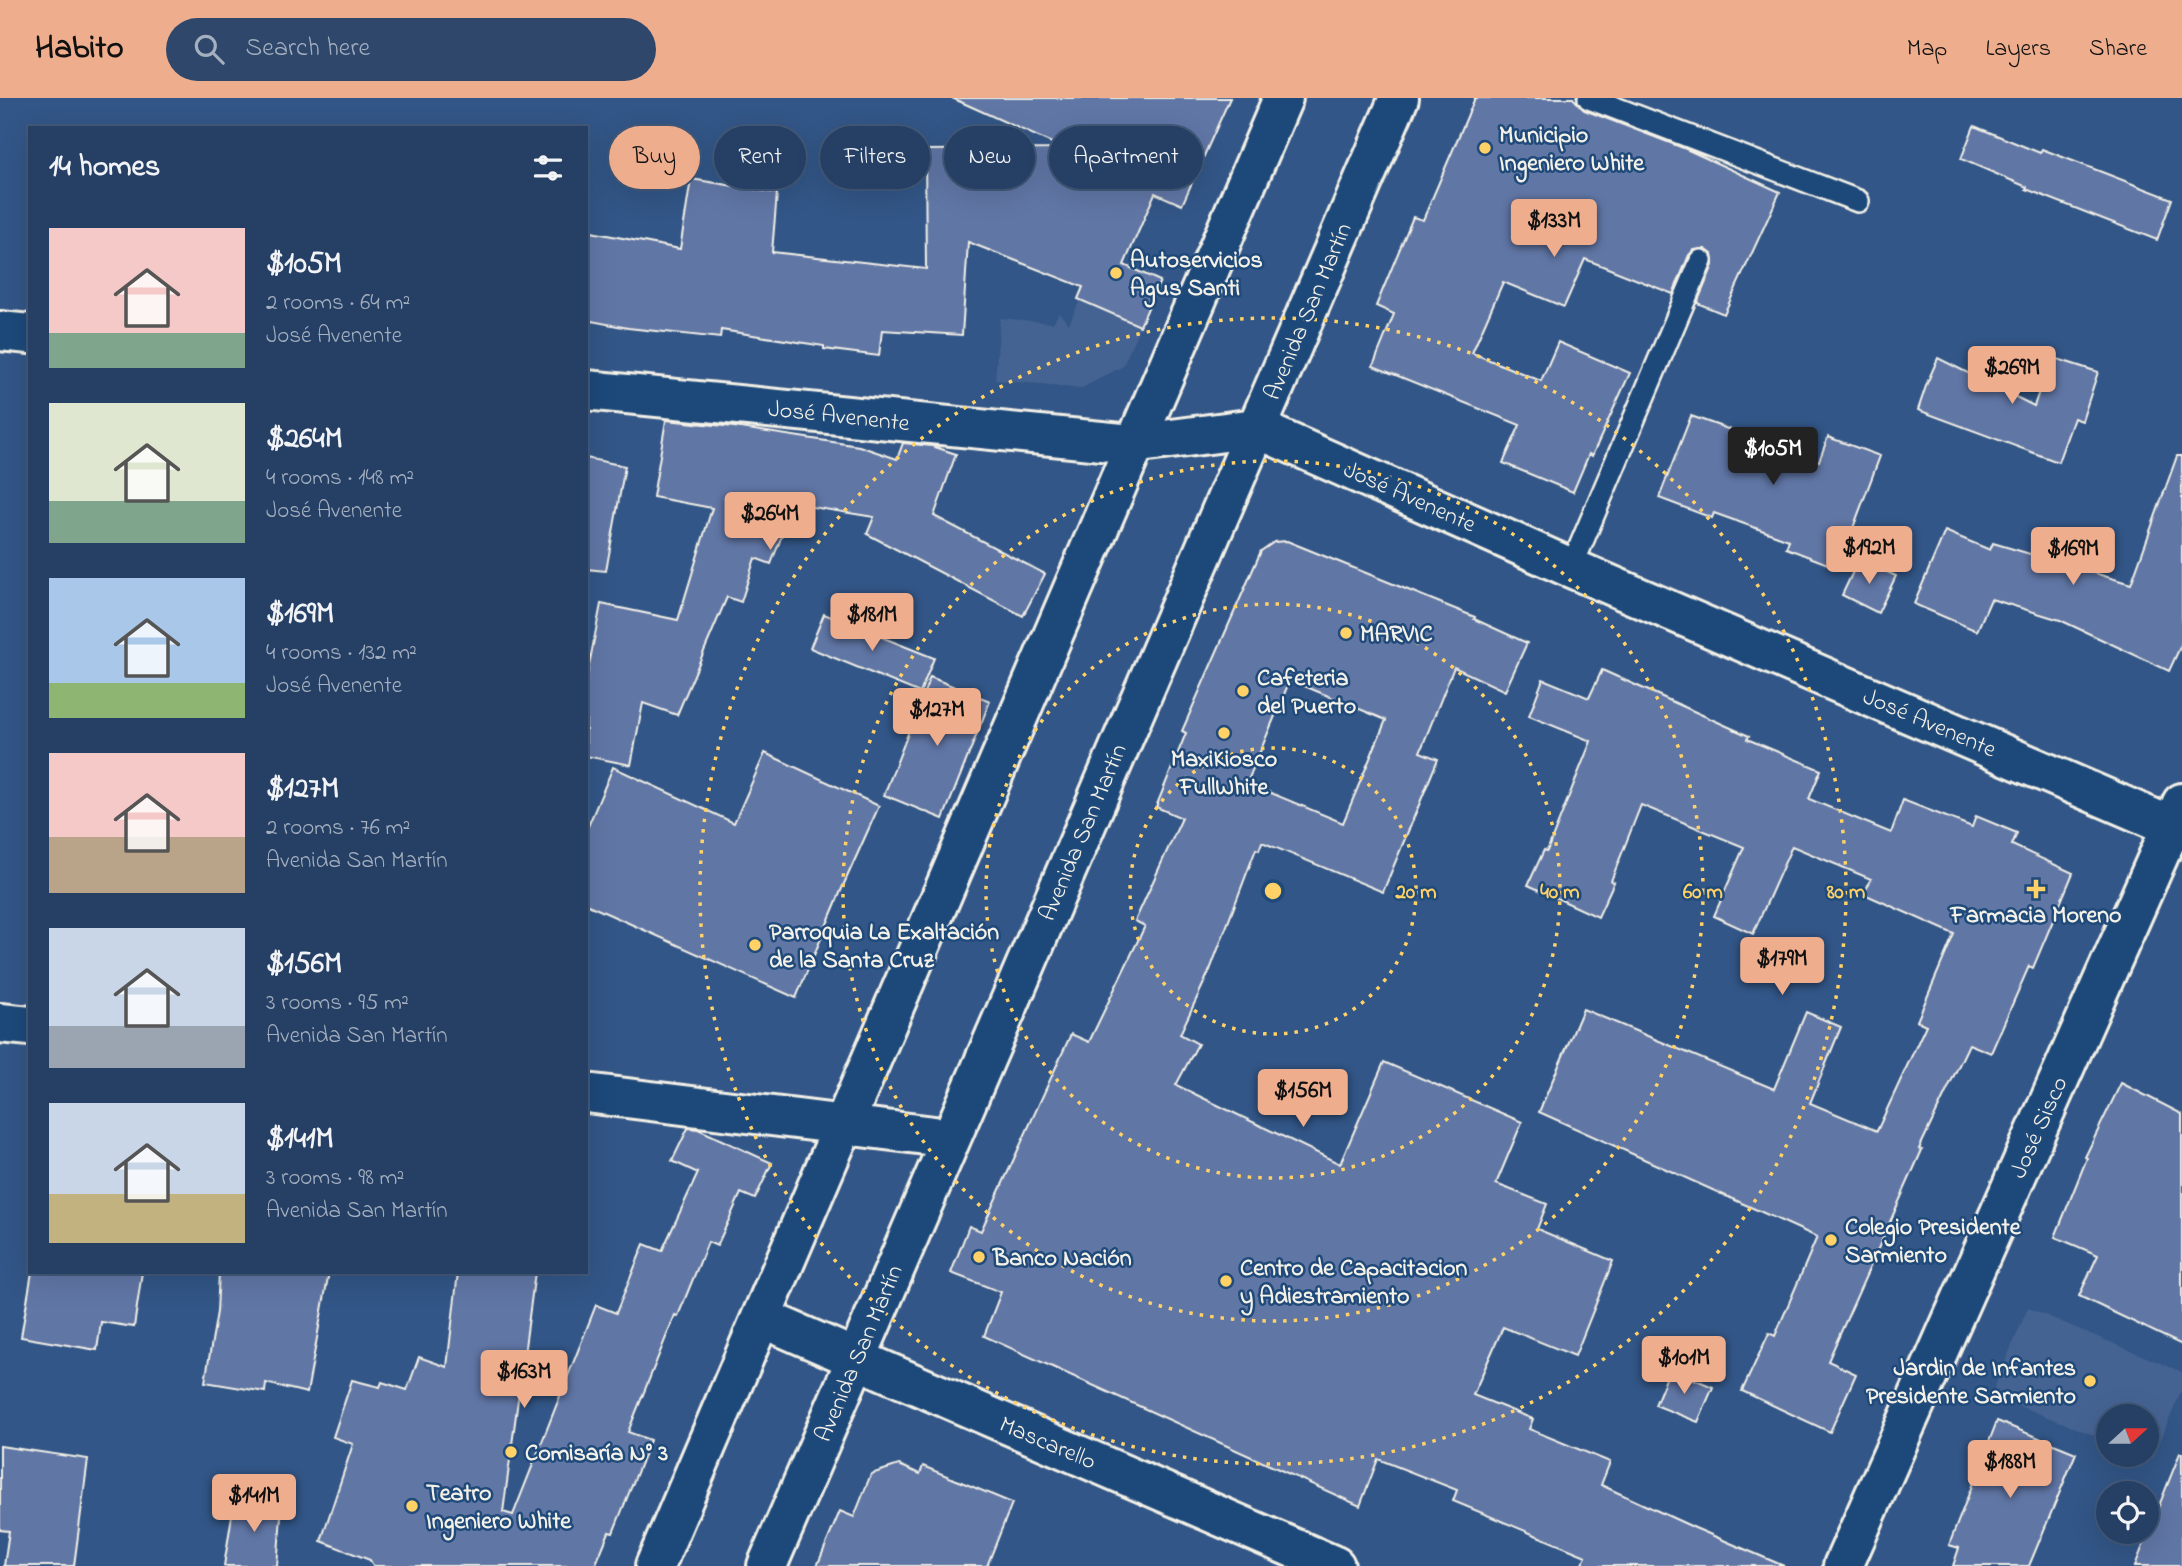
<!DOCTYPE html>
<meta charset="utf-8">
<style>
body{margin:0;font-family:"Indie Flower",sans-serif;background:#2e476b;color:#f1f3f6;height:100vh;display:flex;flex-direction:column;font-size:26px;white-space:nowrap}
*{box-sizing:border-box;margin:0}
p{font-size:23px;color:#a4afbf}
.icon{flex:none;width:38px;height:38px;fill:none;stroke:currentColor;stroke-width:2;stroke-linecap:round;stroke-linejoin:round}
.map{position:relative;flex:1;overflow:hidden}
.panel{position:absolute;left:28px;top:28px;width:560px;height:1148px;display:flex;flex-direction:column;background:#264065;border-radius:0px;box-shadow:0 7px 28px #0002,0 0 0 2px #425979}
.panel>*{flex:none}
.guide{position:absolute;left:609px;top:28px;width:665px;height:63px;display:flex;gap:14px}
.needle{width:46px;rotate:69deg}
.tools{position:absolute;left:2096px;top:1306px;display:grid;gap:14px}
.tools a{display:grid;place-items:center;width:63px;height:63px;border-radius:50%;background:#264065;box-shadow:0 7px 28px #0002,0 0 0 2px #425979;font-size:35px}
.price{position:absolute;translate:-50% -60px;padding:0 16px;border-radius:7px;background:#eead8d;color:#111;font-size:23px;line-height:46px;filter:drop-shadow(0 2px 4px #0008)}
.price::after{content:'';position:absolute;left:50%;top:42px;width:21px;height:16px;margin-left:-10px;background:inherit;clip-path:polygon(0 0,100% 0,50% 100%)}
.price.active{background:#222;color:#fff}
ul{padding:0;list-style:none}
li{display:flex;align-items:center;gap:21px;height:175px;padding:0 21px}
li span{display:grid;place-items:center;flex:none;width:196px;height:140px;border-radius:0px;color:#555}
li>.icon{margin-inline-start:auto}
span .icon{width:84px;height:84px;fill:#fffc;stroke-width:1}
li b{font-size:30px}
h2{display:flex;justify-content:space-between;align-items:center;height:84px;padding:0 21px;font-size:30px}
.tag{padding:0 24px;border-radius:32px;background:#264065;box-shadow:0 7px 28px #0002,0 0 0 2px #425979;font-size:24px;line-height:63px}
.tag.active{background:#eead8d;color:#111}
header{display:flex;align-items:center;gap:42px;box-sizing:border-box;height:98px;padding:0 35px;background:#eead8d;color:#111}
header strong{font-size:33px}
nav{display:flex;gap:38px;margin-inline-start:auto;font-size:24px}
.search{width:490px;height:63px;background:#2e476b;display:flex;align-items:center;gap:18px;box-sizing:border-box;padding:0 24px;border-radius:38px;color:#a4afbf;font-size:26px}
.map>svg:first-child{display:block}
.built{fill:#446392}
.building{fill:#6076a5;stroke:#f4f1e8;stroke-width:2;fill-rule:evenodd}
.lines{fill:none;stroke-linecap:round;stroke-linejoin:round}
.service-casing{stroke:#f4f1e8;stroke-width:26}
.minor-casing{stroke:#f4f1e8;stroke-width:44}
.secondary-casing{stroke:#f4f1e8;stroke-width:44}
.service{stroke:#1f4a7a;stroke-width:21}
.minor{stroke:#1f4a7a;stroke-width:38}
.secondary{stroke:#1f4a7a;stroke-width:38}
.ring{fill:none;stroke:#ffd166;stroke-width:3.5;stroke-dasharray:3.5 7}
.poi-dot{fill:#ffd166;stroke:#1f4a7a;stroke-width:2.5}
.labels{text-anchor:middle;stroke-width:5;stroke-linejoin:round;paint-order:stroke}
.poi-label{font-size:24px;font-weight:bold;fill:#f4f1e8;stroke:#1f4a7a;text-anchor:start}
.street-label{font-size:24px;fill:#f4f1e8;stroke:#1f4a7a}
.centre{fill:#ffd166;stroke:#1f4a7a;stroke-width:3.5}
.ring-label{font-size:21px;text-anchor:middle;font-weight:bold;fill:#ffd166;stroke:#1f4a7a;stroke-width:5;stroke-linejoin:round;paint-order:stroke}
</style>
<header>
<strong>Habito</strong>
<div class="search"><svg class="icon" aria-label="search" viewBox="0 0 24 24"><circle cx="10" cy="10" r="6"/><path d="M15 15l6 6"/></svg>Search here</div>
<nav><a>Map</a><a>Layers</a><a>Share</a></nav>
</header>
<div class="map">
<svg width="2182" height="1468" viewBox="0 0 2182 1468">
<rect width="100%" height="100%" fill="#325687"/>
<filter id="ink" filterUnits="userSpaceOnUse"><feTurbulence type="fractalNoise" baseFrequency=".0143" numOctaves="2"/><feDisplacementMap in="SourceGraphic" scale="14" xChannelSelector="R" yChannelSelector="G"/><feConvolveMatrix kernelMatrix="1 2 1 2 8 2 1 2 1" color-interpolation-filters="sRGB"/></filter>
<g filter="url(#ink)">
<!-- built -->
<g class="built">
<path d="M1080,202L1140,228L1123,268L1082,290L995,282L1000,220L1053,225L1059,215L1069,226Z"/>
<path d="M2028,1210L2182,1274V1291L2153,1360L2142,1356H2147V1318H2109V1343L1991,1297Z"/>
</g>
<!-- building -->
<g class="building">
<path d="M952,0H1230L1182,107L1155,95L1124,167L1160,183L1140,228L1078,201L1083,189L968,144L962,237L882,232L879,258L824,251V248L721,232L720,240L628,230L586,222V133L680,151L691,81L777,95L772,154L926,171L925,52L1065,51Z"/>
<path d="M1475,0H1573L1584,12L1686,51L1780,94L1724,216L1697,205L1713,167L1712,156L1705,151L1694,152L1689,157L1673,196L1585,161L1564,209L1503,184L1472,255L1541,283L1558,244L1630,275L1592,358L1589,356L1573,394L1503,365L1520,327L1373,268L1394,216L1376,208L1413,119L1423,122Z"/>
<path d="M1974,28L2040,55L2042,51L2172,101L2157,142L2026,91L2027,89L1961,61Z"/>
<path d="M2051,259L2098,274L2082,323L2074,320L2058,364L1918,312L1927,285L1938,260L2034,308Z"/>
<path d="M1691,318L1819,363L1828,339L1880,358L1838,470L1786,450L1789,442L1714,415L1712,420L1659,400Z"/>
<path d="M666,322L734,329L859,348L897,361L903,345L932,348L956,356L934,418L1045,476L1023,518L867,436L874,419L794,406L771,466L755,460L741,504L727,499L677,617L643,605L631,667L586,658V583L601,506L678,522L712,410L653,399Z"/>
<path d="M2177,358H2182V545L2169,573L2060,522L1991,501L1977,533L1914,506L1945,433L1990,452L1993,445L2131,486Z"/>
<path d="M586,360L625,368L606,473L586,471Z"/>
<path d="M1287,443L1475,519L1474,521L1527,545L1505,593L1454,569L1420,654L1438,661L1383,794L1262,744L1259,752L1256,751L1210,872L1180,936L1198,946L1176,987L1340,1066L1384,964L1522,1024L1496,1086L1547,1106L1537,1131L1613,1163L1575,1258L1503,1229L1473,1297L1533,1321L1529,1331L1610,1364L1601,1387L1695,1430L1784,1468H1581L1586,1458L1453,1403L1457,1392L1378,1361L1360,1408L984,1238L1001,1194L951,1175L969,1128L981,1133L1071,936L1089,944L1145,828L1135,823L1182,720L1156,709L1186,635L1182,633L1261,453L1274,444ZM1290,582L1386,622L1343,725L1247,685Z"/>
<path d="M1859,461L1896,478L1878,515L1842,497Z"/>
<path d="M824,516L934,560L920,595L810,550Z"/>
<path d="M1602,572L1749,638L1747,641L1821,672L1809,701L1891,735L1903,702L1972,729L1976,718L2017,735L2012,747L2073,775L2033,870L2029,868L1991,955L1969,946L1919,1051L1922,1052L1828,1263L1856,1276L1830,1334L1742,1293L1769,1235L1775,1238L1817,1139L1539,1014L1583,911L1774,991L1806,914L1841,929L1810,1005L1877,1033L1926,927L1917,923L1954,836L1864,796L1871,781L1792,748L1753,836L1714,818L1744,749L1641,707L1611,783L1614,784L1598,819L1528,787L1544,752L1547,753L1591,643L1529,618L1543,581L1589,600Z"/>
<path d="M930,579L990,603L943,721L884,697Z"/>
<path d="M765,655L879,708L843,788L796,900L586,806V733L613,669L734,725Z"/>
<path d="M2121,985L2182,1016V1247L2079,1198L2098,1157L2055,1139L2087,1060L2085,1059Z"/>
<path d="M688,1030L698,1031L772,1065L755,1101L741,1095L717,1148L708,1144L678,1218L675,1217L628,1334L650,1342L613,1435L609,1434L595,1468H373L370,1462L321,1443L353,1346L333,1339L352,1282L380,1289L382,1284L407,1292L419,1259L447,1269L458,1174H535L503,1414L513,1417L596,1207L616,1215L644,1146L662,1153L698,1075L672,1063Z"/>
<path d="M32,1174H142L134,1229L101,1224L97,1252L21,1239Z"/>
<path d="M219,1174H329L307,1295L266,1285L265,1294L205,1284L217,1214Z"/>
<path d="M1670,1271L1713,1289L1698,1324L1655,1307Z"/>
<path d="M1997,1323L2076,1355L2029,1468H1953L1959,1450L1949,1447Z"/>
<path d="M0,1348L88,1361L74,1468H4L9,1433L0,1432Z"/>
<path d="M2180,1355H2182V1468H2135Z"/>
<path d="M899,1367L920,1376L923,1368L1012,1405L987,1468H817L840,1413L854,1419L871,1376Z"/>
<path d="M235,1398L282,1406L277,1468H224Z"/>
</g>
<g class="lines">
<defs>
<g id="service">
<path d="M1589,0L1858,103"/>
<path d="M1571,470L1701,163"/>
</g>
<g id="minor">
<path d="M0,233L30,236"/>
<path d="M586,292L1132,346L1256,330L1571,470L2182,733"/>
<path d="M0,925L30,928"/>
<path d="M586,995L950,1040"/>
<path d="M762,1220L1335,1468"/>
<path d="M1843,1468L2182,705"/>
</g>
<g id="secondary">
<path d="M655,1468C865,979 1070,488 1283,0"/>
<path d="M767,1468L1399,0"/>
</g>
</defs>
<!-- service casing -->
<use href="#service" class="service-casing"/>
<!-- minor casing -->
<use href="#minor" class="minor-casing"/>
<!-- secondary casing -->
<use href="#secondary" class="secondary-casing"/>
<!-- service -->
<use href="#service" class="service"/>
<!-- minor -->
<use href="#minor" class="minor"/>
<!-- secondary -->
<use href="#secondary" class="secondary"/>
</g>
</g>
<!-- distance rings -->
<g class="ring">
<circle cx="1273" cy="793" r="143"/>
<circle cx="1273" cy="793" r="287"/>
<circle cx="1273" cy="793" r="430"/>
<circle cx="1273" cy="793" r="573"/>
</g>
<!-- markers -->
<g class="poi-dot">
<circle cx="1485" cy="50" r="7"/>
<circle cx="1116" cy="175" r="7"/>
<circle cx="1346" cy="535" r="7"/>
<circle cx="1243" cy="593" r="7"/>
<circle cx="1224" cy="635" r="7"/>
<path d="M2032.5 780.5h7v7h7v7h-7v7h-7v-7h-7v-7h7z"/>
<circle cx="755" cy="847" r="7"/>
<circle cx="1831" cy="1142" r="7"/>
<circle cx="979" cy="1159" r="7"/>
<circle cx="1226" cy="1183" r="7"/>
<circle cx="2090" cy="1283" r="7"/>
<circle cx="511" cy="1354" r="7"/>
<circle cx="412" cy="1408" r="7"/>
</g>
<g class="labels">
<!-- poi labels -->
<g class="poi-label">
<text x="1499" y="44">Municipio<tspan x="1499" dy="28">Ingeniero White</tspan></text>
<text x="1130" y="169">Autoservicios<tspan x="1130" dy="28">Agus Santi</tspan></text>
<text x="1360" y="543">MARVIC</text>
<text x="1257" y="587">Cafeteria<tspan x="1257" dy="28">del Puerto</tspan></text>
<text x="1224" y="668" text-anchor="middle">MaxiKiosco<tspan x="1224" dy="28">FullWhite</tspan></text>
<text x="2036" y="824" text-anchor="middle">Farmacia Moreno</text>
<text x="769" y="841">Parroquia La Exaltación<tspan x="769" dy="28">de la Santa Cruz</tspan></text>
<text x="1845" y="1136">Colegio Presidente<tspan x="1845" dy="28">Sarmiento</tspan></text>
<text x="993" y="1167">Banco Nación</text>
<text x="1240" y="1177">Centro de Capacitacion<tspan x="1240" dy="28">y Adiestramiento</tspan></text>
<text x="2076" y="1277" text-anchor="end">Jardin de Infantes<tspan x="2076" dy="28">Presidente Sarmiento</tspan></text>
<text x="525" y="1362">Comisaría N° 3</text>
<text x="426" y="1402">Teatro<tspan x="426" dy="28">Ingeniero White</tspan></text>
</g>
<!-- street labels -->
<g class="street-label">
<text transform="translate(1307 213) rotate(-67)" y="8">Avenida San Martín</text>
<text transform="translate(839 317) rotate(6)" y="8">José Avenente</text>
<text transform="translate(1410 398) rotate(24)" y="8">José Avenente</text>
<text transform="translate(1930 624) rotate(23)" y="8">José Avenente</text>
<text transform="translate(1082 734) rotate(-67)" y="8">Avenida San Martín</text>
<text transform="translate(2038 1029) rotate(-66)" y="8">José Sisco</text>
<text transform="translate(858 1255) rotate(-67)" y="8">Avenida San Martín</text>
<text transform="translate(1048 1344) rotate(23)" y="8">Mascarello</text>
</g>
</g>
<circle cx="1273" cy="793" r="10" class="centre"/>
<g class="ring-label">
<text x="1416" y="800">20 m</text>
<text x="1560" y="800">40 m</text>
<text x="1703" y="800">60 m</text>
<text x="1846" y="800">80 m</text>
</g>
</svg>
<div class="tools">
<a><svg class="needle" viewBox="-14 -14 28 28"><path d="M0-13l5 13h-10z" fill="#e53935"/><path d="M0 13l5-13h-10z" fill="#a4afbf"/></svg></a>
<a><svg class="icon" aria-label="locate" viewBox="0 0 24 24"><circle cx="12" cy="12" r="6"/><path d="M12 2v4M12 18v4M2 12h4M18 12h4"/></svg></a>
</div>
<b class="price" style="left:1554px;top:161px">$133M</b>
<b class="price" style="left:2012px;top:308px">$269M</b>
<b class="price active" style="left:1773px;top:389px">$105M</b>
<b class="price" style="left:770px;top:454px">$264M</b>
<b class="price" style="left:1869px;top:488px">$192M</b>
<b class="price" style="left:2073px;top:489px">$169M</b>
<b class="price" style="left:872px;top:555px">$181M</b>
<b class="price" style="left:937px;top:650px">$127M</b>
<b class="price" style="left:1782px;top:899px">$179M</b>
<b class="price" style="left:1303px;top:1031px">$156M</b>
<b class="price" style="left:1684px;top:1298px">$101M</b>
<b class="price" style="left:524px;top:1312px">$163M</b>
<b class="price" style="left:2010px;top:1402px">$188M</b>
<b class="price" style="left:254px;top:1436px">$141M</b>
<div class="guide">
<a class="tag active">Buy</a>
<a class="tag">Rent</a>
<a class="tag">Filters</a>
<a class="tag">New</a>
<a class="tag">Apartment</a>
</div>
<section class="panel">
<h2>14 homes<svg class="icon" aria-label="filters" viewBox="0 0 24 24"><path d="M4 7h16M4 17h16"/><circle cx="9" cy="7" r="2"/><circle cx="15" cy="17" r="2"/></svg></h2>
<ul>
<li><span style="background:linear-gradient(#f6c9c9 75%,#7fa58c 0)"><svg class="icon" aria-label="home" viewBox="0 0 24 24"><path d="M3 11l9-7 9 7M6 9v11h12V9"/></svg></span><div><b>$105M</b><p>2 rooms · 64 m²</p><p>José Avenente</p></div></li>
<li><span style="background:linear-gradient(#dfe7d0 70%,#7fa58c 0)"><svg class="icon" aria-label="home" viewBox="0 0 24 24"><path d="M3 11l9-7 9 7M6 9v11h12V9"/></svg></span><div><b>$264M</b><p>4 rooms · 148 m²</p><p>José Avenente</p></div></li>
<li><span style="background:linear-gradient(#a9c7e8 75%,#8fb573 0)"><svg class="icon" aria-label="home" viewBox="0 0 24 24"><path d="M3 11l9-7 9 7M6 9v11h12V9"/></svg></span><div><b>$169M</b><p>4 rooms · 132 m²</p><p>José Avenente</p></div></li>
<li><span style="background:linear-gradient(#f6c9c9 60%,#b9a48a 0)"><svg class="icon" aria-label="home" viewBox="0 0 24 24"><path d="M3 11l9-7 9 7M6 9v11h12V9"/></svg></span><div><b>$127M</b><p>2 rooms · 76 m²</p><p>Avenida San Martín</p></div></li>
<li><span style="background:linear-gradient(#c9d6e8 70%,#9aa5b1 0)"><svg class="icon" aria-label="home" viewBox="0 0 24 24"><path d="M3 11l9-7 9 7M6 9v11h12V9"/></svg></span><div><b>$156M</b><p>3 rooms · 95 m²</p><p>Avenida San Martín</p></div></li>
<li><span style="background:linear-gradient(#c9d6e8 65%,#c2b280 0)"><svg class="icon" aria-label="home" viewBox="0 0 24 24"><path d="M3 11l9-7 9 7M6 9v11h12V9"/></svg></span><div><b>$141M</b><p>3 rooms · 98 m²</p><p>Avenida San Martín</p></div></li>
</ul>
</section>
</div>
